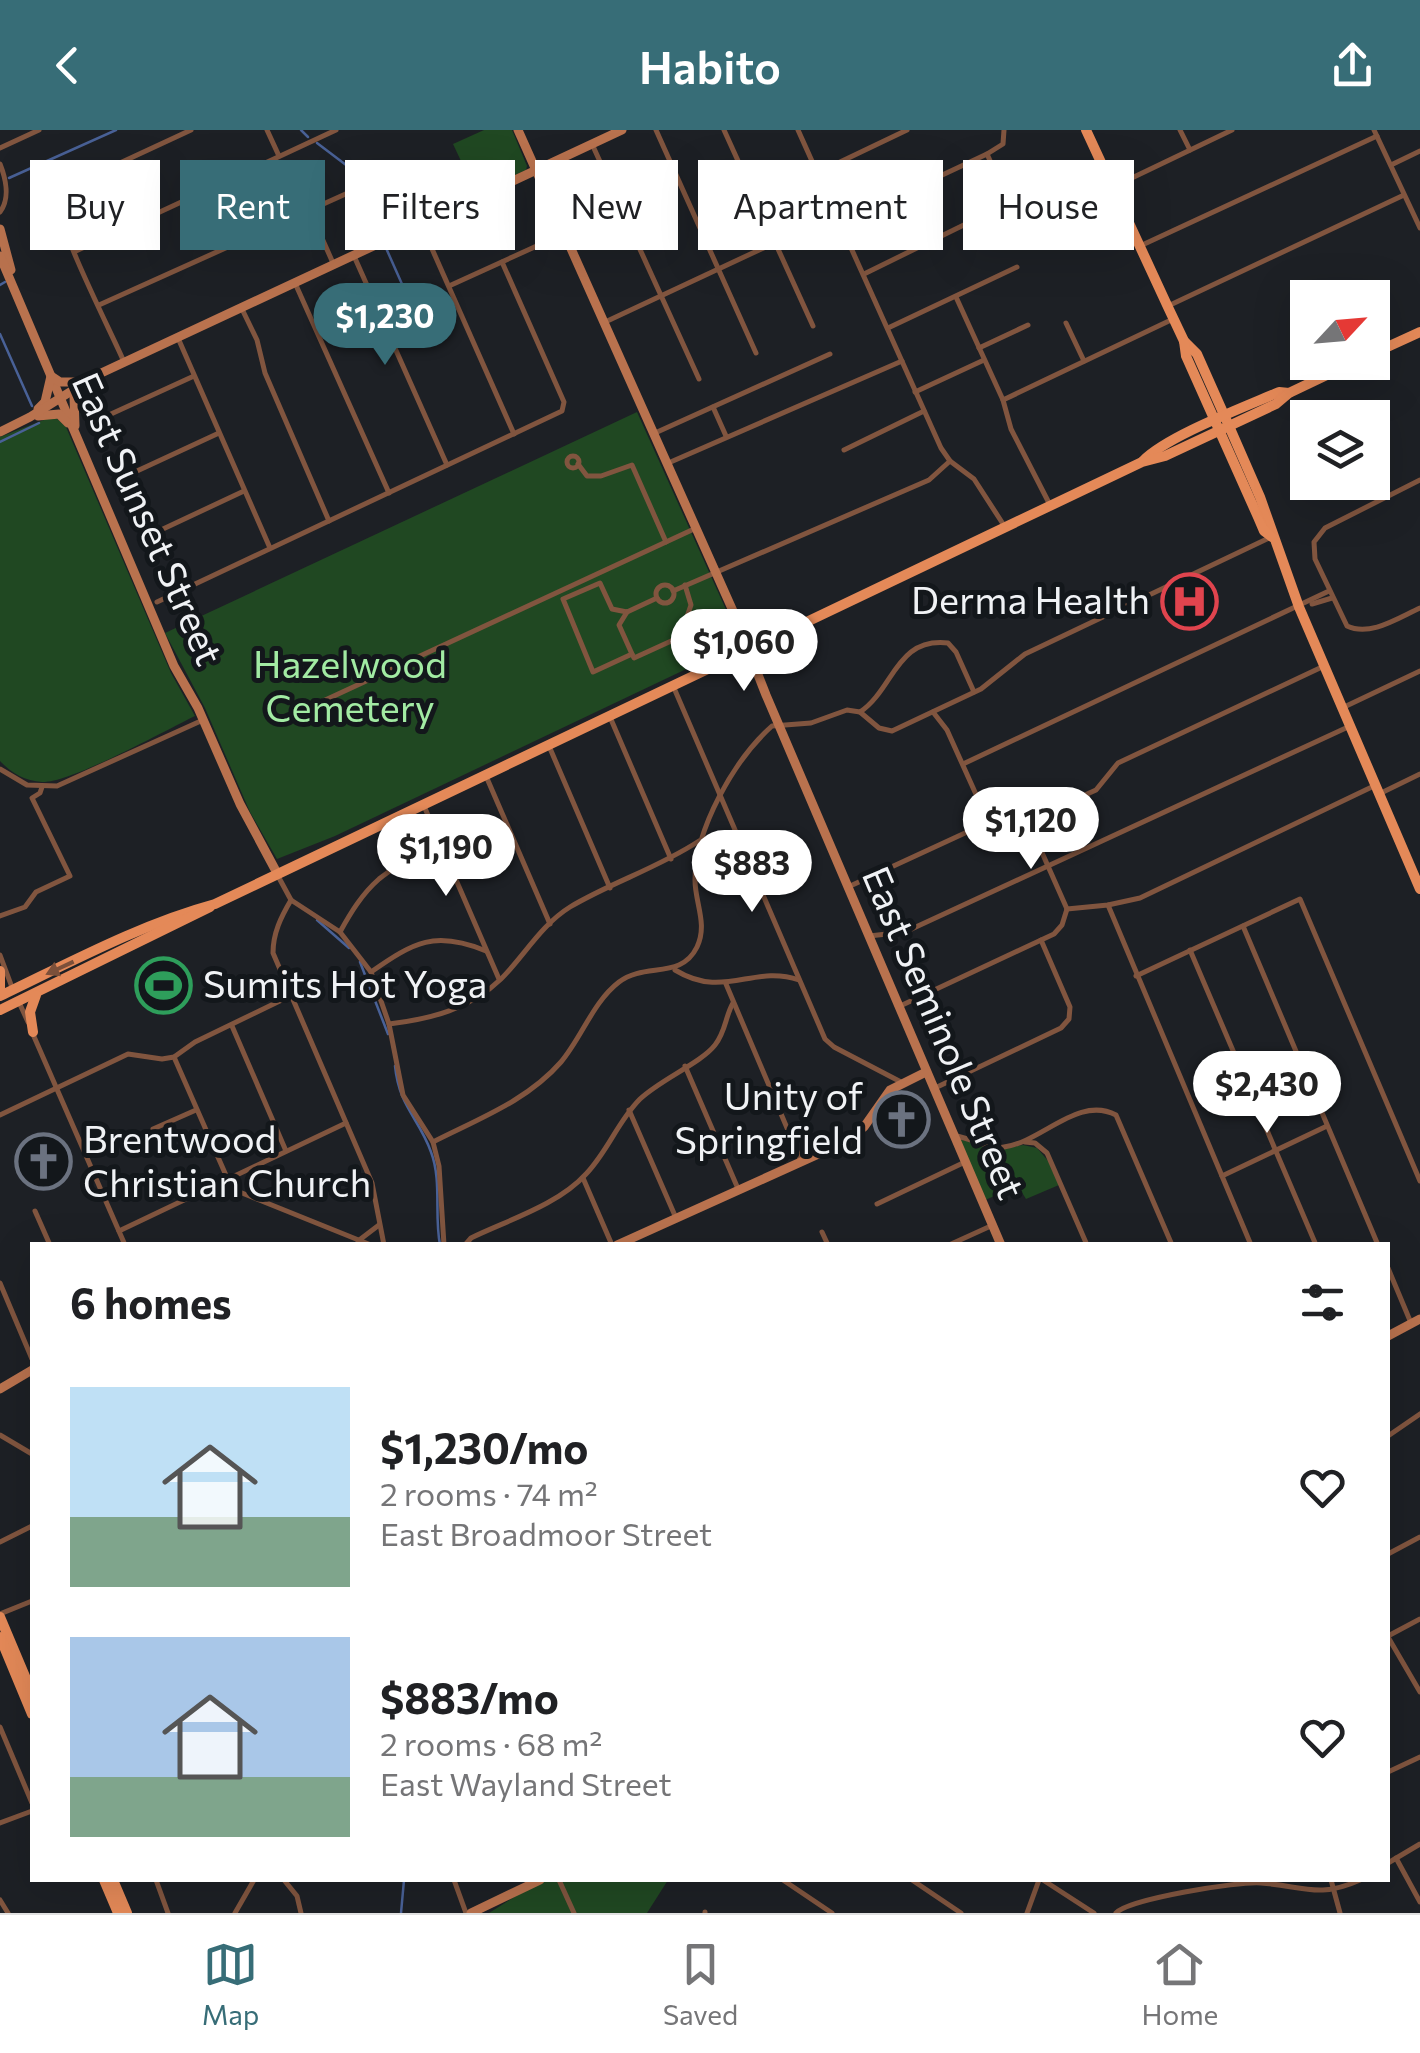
<!DOCTYPE html>
<meta charset="utf-8">
<style>
body{margin:0;font-family:Commissioner,sans-serif;background:#f2f2f2;color:#202124;height:100vh;display:flex;flex-direction:column;font-size:38px;white-space:nowrap}
*{box-sizing:border-box;margin:0}
p{font-size:32px;color:#757577}
.icon{flex:none;width:55px;height:55px;fill:none;stroke:currentColor;stroke-width:2;stroke-linecap:round;stroke-linejoin:round}
.map{position:relative;flex:1;overflow:hidden}
.panel{position:absolute;left:30px;top:1112px;width:1360px;height:640px;display:flex;flex-direction:column;background:#fff;border-radius:0px;box-shadow:0 10px 40px #0002}
.panel>*{flex:none}
.banner{position:absolute;left:30px;top:30px;width:1360px;height:90px;display:flex;gap:20px}
.needle{width:65px;rotate:64deg}
.controls{position:absolute;left:1290px;top:150px;display:grid;gap:20px}
.controls a{display:grid;place-items:center;width:100px;height:100px;border-radius:0px;background:#fff;box-shadow:0 10px 40px #0002;font-size:50px}
.price{position:absolute;translate:-50% -85px;padding:0 22px;border-radius:35px;background:#fff;color:#222;font-size:32px;line-height:65px;filter:drop-shadow(0 2px 5px #0008)}
.price::after{content:'';position:absolute;left:50%;top:60px;width:30px;height:22px;margin-left:-15px;background:inherit;clip-path:polygon(0 0,100% 0,50% 100%)}
.price.current{background:#376d77;color:#fff}
ul{padding:0;list-style:none}
li{display:flex;align-items:center;gap:30px;height:250px;padding:0 40px}
li span{display:grid;place-items:center;flex:none;width:280px;height:200px;border-radius:0px;color:#555}
li>.icon{margin-inline-start:auto}
span .icon{width:120px;height:120px;fill:#fffc;stroke-width:1}
li b{font-size:42px}
h2{display:flex;justify-content:space-between;align-items:center;height:120px;padding:0 40px;font-size:42px}
.pill{padding:0 35px;border-radius:0px;background:#fff;box-shadow:0 10px 40px #0002;font-size:35px;line-height:90px}
.pill.current{background:#376d77;color:#fff}
header{display:flex;justify-content:space-between;align-items:center;height:130px;padding:0 40px;background:#376d77;color:#fff;font-size:45px;font-weight:600}
.dock{display:flex;justify-content:space-around;align-items:center;height:140px;border-top:2px solid #e0e0e0;background:#fff;font-size:28px;color:#757577}
.dock a{display:grid;justify-items:center;gap:5px}
.dock .current{color:#376d77}
.map>svg:first-child{display:block}
.green{fill:#204822}
.lines{fill:none;stroke-linecap:round;stroke-linejoin:round}
.stream{stroke:#496197;stroke-width:2.5}
.street{stroke:#81553f;stroke-width:5}
.secondary{stroke:#b9724e;stroke-width:9}
.primary{stroke:#e48958;stroke-width:10}
.oneway{fill:#7c503a}
.labels{text-anchor:middle;stroke-width:10;stroke-linejoin:round;paint-order:stroke}
.street-label{font-size:38px;fill:#f0f2f5;stroke:#13171b}
.poi-label{font-size:38px;fill:#f0f2f5;stroke:#13171b;text-anchor:end}
.park-label{font-size:38px;fill:#a2eba3;stroke:#13171b}
</style>
<header><svg class="icon" aria-label="back" viewBox="0 0 24 24"><path d="M15 5l-7 7 7 7"/></svg>Habito<svg class="icon" aria-label="share" viewBox="0 0 24 24"><path d="M12 15V3M7 8l5-5 5 5M5 13v7h14v-7"/></svg></header>
<div class="map">
<svg width="1420" height="1783" viewBox="0 0 1420 1783">
<rect width="100%" height="100%" fill="#1d2025"/>
<!-- green -->
<g class="green">
<path d="M484,0H512L527,36L526,40L476,63L453,14Z"/>
<path d="M637,282L741,513L335,706L277,729L250,682L205,578L165,503Z"/>
<path d="M54,286L66,297L171,543L195,586C164,601 71,653 42,652C25,651 11,643 0,631V307Z"/>
<path d="M962,1010L1002,1019L1023,1015L1037,1018L1049,1032L1059,1055L1026,1069L1018,1056L985,1070L959,1011Z"/>
<path d="M541,1750H668L647,1783H489Z"/>
</g>
<g class="lines">
<!-- stream -->
<g class="stream">
<path d="M301,0L308,7"/>
<path d="M317,13L350,38L381,107"/>
<path d="M9,48L116,0"/>
<path d="M386,118L425,206"/>
<path d="M0,155L5,152"/>
<path d="M0,204L32,276"/>
<path d="M0,312L39,293"/>
<path d="M317,790L349,818"/>
<path d="M360,832L388,904"/>
<path d="M395,936C399,977 419,988 431,1022C442,1051 434,1085 440,1115"/>
<path d="M401,1783L404,1750"/>
</g>
<!-- street -->
<g class="street">
<path d="M267,0L279,26"/>
<path d="M656,0L756,223"/>
<path d="M724,0L813,196"/>
<path d="M798,0L941,318L950,331L974,349L1005,397"/>
<path d="M1180,0L1190,20"/>
<path d="M1374,0L1420,98"/>
<path d="M592,14L699,249"/>
<path d="M0,18L39,0"/>
<path d="M987,24L1001,55"/>
<path d="M0,34C6,49 10,69 0,82"/>
<path d="M1391,35L1420,21"/>
<path d="M817,43L907,0"/>
<path d="M1113,57L1232,0"/>
<path d="M310,81L333,133"/>
<path d="M840,93L987,24L1003,14L1004,0"/>
<path d="M421,94L514,304"/>
<path d="M1140,116L1377,6"/>
<path d="M76,121L336,0"/>
<path d="M354,126L447,335"/>
<path d="M864,144L978,88"/>
<path d="M295,153L389,363"/>
<path d="M449,156L563,104"/>
<path d="M956,167L1003,270L1011,299L1049,373"/>
<path d="M99,175L350,62"/>
<path d="M1168,176L1404,65"/>
<path d="M241,177L257,210L265,243L329,391"/>
<path d="M603,193L836,84"/>
<path d="M1066,193L1084,231"/>
<path d="M888,198L1017,137"/>
<path d="M178,208L270,418"/>
<path d="M979,218L1028,195"/>
<path d="M124,232C113,206 58,98 60,77C61,66 71,58 79,52L191,0"/>
<path d="M915,262L984,230"/>
<path d="M1003,270L1171,190"/>
<path d="M713,277L726,306"/>
<path d="M111,284L194,246"/>
<path d="M655,303L830,224"/>
<path d="M844,320L924,281"/>
<circle cx="573" cy="332" r="6"/>
<path d="M578,334L587,346H601L632,335L666,412"/>
<path d="M666,334L902,231"/>
<path d="M137,341L219,303"/>
<path d="M1420,350L1325,398L1314,412L1315,429L1347,496C1370,507 1398,488 1420,478"/>
<path d="M163,399L244,361"/>
<circle cx="665" cy="464" r="9"/>
<path d="M673,461L929,350L950,331"/>
<path d="M157,472L562,281L564,272L502,132"/>
<path d="M1312,474L1332,468"/>
<path d="M627,482L612,479L600,453L563,469L593,542L632,524L634,528L680,507L691,475L685,455"/>
<path d="M627,482L619,495L632,524"/>
<path d="M627,482L657,468"/>
<path d="M674,558L825,909L834,917L901,952"/>
<path d="M1342,578L1420,541"/>
<path d="M860,582L879,598L892,601L981,559L1025,524L1269,408"/>
<path d="M933,582L947,600L988,691"/>
<path d="M610,587L671,729"/>
<path d="M280,591L694,399"/>
<path d="M549,616L610,758"/>
<path d="M963,634L1329,461"/>
<path d="M0,639L27,655L57,656L203,590"/>
<path d="M486,646L550,794"/>
<path d="M1379,664L1420,644"/>
<path d="M424,676L499,849"/>
<path d="M1028,691L1096,660L1118,633L1322,537"/>
<path d="M1028,691L1067,779"/>
<path d="M278,746L291,770L340,802L371,842L389,894L403,965L433,1012L439,1036L444,1115"/>
<path d="M848,757L1004,685L1018,686L1028,691"/>
<path d="M291,770C281,787 273,803 273,823L372,1053L384,1115"/>
<path d="M1108,775L1251,1115"/>
<path d="M1067,779L1108,775L1140,768L1376,655"/>
<path d="M0,786L25,777L36,762L70,746L32,668L40,663L42,657"/>
<path d="M1243,796L1378,1115"/>
<path d="M340,802C351,782 362,764 379,749C399,733 421,724 437,703"/>
<path d="M869,806L905,802L1348,597"/>
<path d="M1190,820L1316,1115"/>
<path d="M0,825L13,860"/>
<path d="M675,840C724,870 753,834 799,850"/>
<path d="M371,842C414,812 435,800 486,821"/>
<path d="M1136,846L1300,769L1420,1051"/>
<path d="M726,854L801,1031"/>
<path d="M18,870L28,892"/>
<path d="M898,877L1054,804L1062,795L1067,779"/>
<path d="M389,894C431,889 470,879 501,849C524,826 541,795 570,777C612,752 658,738 699,711"/>
<path d="M232,896L286,1021"/>
<path d="M32,902L125,1115"/>
<path d="M174,927L232,1059L371,1115"/>
<path d="M685,936L739,1061"/>
<path d="M935,958L1061,898L1069,889L1070,877L1041,810"/>
<path d="M629,980L676,1088"/>
<path d="M0,985L128,924L162,929L174,927L195,912L290,866"/>
<path d="M153,999L196,980"/>
<path d="M957,1006C971,1009 990,1019 1004,1017C1042,1012 1078,965 1116,985L1172,1115"/>
<path d="M433,1012C478,989 527,971 561,932C582,907 593,872 619,852C645,832 681,850 697,817C708,794 695,773 695,750C695,699 734,630 772,596L811,593L847,580L860,582C894,559 896,507 948,513L956,522L974,562"/>
<path d="M1025,1012L1035,1013L1047,1023L1087,1115"/>
<path d="M1222,1046L1327,996"/>
<path d="M583,1048L612,1115"/>
<path d="M877,1074L965,1032"/>
<path d="M35,1081L50,1115"/>
<path d="M119,1101L346,993"/>
<path d="M822,1102L828,1115"/>
<path d="M358,1111L379,1095"/>
<path d="M465,1115L471,1108C508,1090 558,1075 586,1044C608,1021 618,991 640,969C661,949 701,933 715,915C726,901 725,887 733,873"/>
<path d="M949,1115L993,1095"/>
<path d="M1388,1138L1411,1193"/>
<path d="M0,1153L32,1229"/>
<path d="M0,1305L32,1324"/>
<path d="M1388,1306L1420,1284"/>
<path d="M0,1412L32,1396"/>
<path d="M1388,1424L1420,1407"/>
<path d="M0,1484L32,1471"/>
<path d="M1388,1506L1420,1489"/>
<path d="M1388,1507L1420,1562"/>
<path d="M0,1597L32,1673"/>
<path d="M1388,1642L1420,1627"/>
<path d="M0,1693L32,1681"/>
<path d="M1396,1728L1420,1772"/>
<path d="M1388,1733L1420,1714"/>
<path d="M156,1750L168,1783"/>
<path d="M284,1750L297,1766L301,1783"/>
<path d="M454,1750L466,1783"/>
<path d="M559,1750L574,1783"/>
<path d="M783,1750L832,1783"/>
<path d="M912,1750L961,1783"/>
<path d="M1043,1750L1094,1783"/>
<path d="M1331,1750L1340,1783"/>
<path d="M0,1770L8,1783"/>
<path d="M705,1782V1783"/>
<path d="M235,1783L254,1750"/>
<path d="M1027,1783L1039,1750"/>
<path d="M1116,1783C1129,1769 1238,1751 1261,1753C1303,1756 1318,1769 1360,1750"/>
</g>
<!-- secondary -->
<g class="secondary">
<path d="M518,0L733,481L766,565L1001,1115"/>
<path d="M0,99L11,140"/>
<path d="M0,126L174,536L198,578L240,674L277,743"/>
<path d="M38,279L45,272L51,246L60,252H84"/>
<path d="M38,286L59,284L68,293"/>
<path d="M75,296L74,266L79,258"/>
<path d="M0,302L30,287L97,245L622,0"/>
<path d="M617,1115L843,1013L864,997L890,960L926,942"/>
<path d="M1388,1206L1420,1189"/>
<path d="M0,1259L32,1240"/>
<path d="M471,1783L540,1750"/>
</g>
<!-- primary -->
<g class="primary">
<path d="M1086,0L1167,175L1184,211L1197,224L1229,296L1260,367L1299,477L1420,759"/>
<path d="M1184,211L1186,226L1258,387L1264,401L1272,407"/>
<path d="M1372,224L1420,202"/>
<path d="M1143,331C1167,306 1245,277 1279,262L1289,263"/>
<path d="M0,841V860"/>
<path d="M0,866C69,833 141,794 215,774L1142,332L1165,326L1276,274L1289,263L1354,232"/>
<path d="M0,880L210,777"/>
<path d="M33,902L30,882L36,865"/>
<path d="M0,1487L32,1563"/>
<path d="M0,1507L32,1584"/>
<path d="M104,1750L118,1783"/>
<path d="M113,1750L127,1783"/>
</g>
</g>
<!-- one-way arrows -->
<defs><path id="oneway-solid" d="M-6-.8H1V-3.2L6.5 0L1 3.2V.8H-6Z" transform="scale(2.5)"/></defs>
<use class="oneway" href="#oneway-solid" transform="translate(60 838) rotate(155)"/>
<!-- icons -->
<defs>
<symbol id="hospital-ring" viewBox="-11 -11 22 22"><circle r="9.5" fill="#13171b" stroke="#e0444e" stroke-width="1.5"/><path d="M-5-5h3v3.5h4V-5h3V5h-3V1.5h-4V5h-3Z" fill="#e0444e"/></symbol>
<symbol id="stadium-ring" viewBox="-11 -11 22 22"><circle r="9.5" fill="#13171b" stroke="#2e9e5b" stroke-width="1.5"/><path d="M0-5a6.5 5 0 1 0 0 10a6.5 5 0 1 0 0-10ZM-3.5-1.8h7v3.6h-7Z" fill="#2e9e5b"/></symbol>
<symbol id="church-ring" viewBox="-11 -11 22 22"><circle r="9.5" fill="#13171b" stroke="#6b7280" stroke-width="1.5"/><path d="M-1.2-6h2.4v3.5h3.3v2.4h-3.3V6h-2.4V-.1h-3.3v-2.4h3.3Z" fill="#6b7280"/></symbol>
</defs>
<g fill-rule="evenodd">
<use href="#hospital-ring" x="1158" y="440" width="63" height="63"/>
<use href="#stadium-ring" x="132" y="824" width="63" height="63"/>
<use href="#church-ring" x="870" y="958" width="63" height="63"/>
<use href="#church-ring" x="12" y="1000" width="63" height="63"/>
</g>
<g class="labels">
<!-- street labels -->
<g class="street-label">
<text transform="translate(147 389) rotate(66)" y="13">East Sunset Street</text>
<text transform="translate(943 903) rotate(67)" y="13">East Seminole Street</text>
</g>
<!-- poi labels -->
<g class="poi-label">
<text x="1150" y="484">Derma Health</text>
<text x="203" y="868" text-anchor="start">Sumits Hot Yoga</text>
<text x="863" y="980">Unity of<tspan x="863" dy="44">Springfield</tspan></text>
<text x="83" y="1023" text-anchor="start">Brentwood<tspan x="83" dy="44">Christian Church</tspan></text>
</g>
<!-- park labels -->
<g class="park-label">
<text x="350" y="548">Hazelwood<tspan x="350" dy="44">Cemetery</tspan></text>
</g>
</g>
</svg>
<div class="controls">
<a><svg class="needle" viewBox="-14 -14 28 28"><path d="M0-13l5 13h-10z" fill="#e53935"/><path d="M0 13l5-13h-10z" fill="#757577"/></svg></a>
<a><svg class="icon" aria-label="layers" viewBox="0 0 24 24"><path d="M12 4l9 5-9 5-9-5zM3 14l9 5 9-5"/></svg></a>
</div>
<b class="price current" style="left:385px;top:238px">$1,230</b>
<b class="price" style="left:744px;top:564px">$1,060</b>
<b class="price" style="left:1031px;top:742px">$1,120</b>
<b class="price" style="left:446px;top:769px">$1,190</b>
<b class="price" style="left:752px;top:785px">$883</b>
<b class="price" style="left:1267px;top:1006px">$2,430</b>
<div class="banner">
<a class="pill">Buy</a>
<a class="pill current">Rent</a>
<a class="pill">Filters</a>
<a class="pill">New</a>
<a class="pill">Apartment</a>
<a class="pill">House</a>
</div>
<section class="panel">
<h2>6 homes<svg class="icon" aria-label="filters" viewBox="0 0 24 24"><path d="M4 7h16M4 17h16"/><circle cx="9" cy="7" r="2"/><circle cx="15" cy="17" r="2"/></svg></h2>
<ul>
<li><span style="background:linear-gradient(#bfe0f5 65%,#7fa58c 0)"><svg class="icon" aria-label="home" viewBox="0 0 24 24"><path d="M3 11l9-7 9 7M6 9v11h12V9"/></svg></span><div><b>$1,230/mo</b><p>2 rooms · 74 m²</p><p>East Broadmoor Street</p></div><svg class="icon" aria-label="heart" viewBox="0 0 24 24"><path d="M12 20l-8-8c-3-5 5-10 8-4 3-6 11-1 8 4z"/></svg></li>
<li><span style="background:linear-gradient(#a9c7e8 70%,#7fa58c 0)"><svg class="icon" aria-label="home" viewBox="0 0 24 24"><path d="M3 11l9-7 9 7M6 9v11h12V9"/></svg></span><div><b>$883/mo</b><p>2 rooms · 68 m²</p><p>East Wayland Street</p></div><svg class="icon" aria-label="heart" viewBox="0 0 24 24"><path d="M12 20l-8-8c-3-5 5-10 8-4 3-6 11-1 8 4z"/></svg></li>
</ul>
</section>
</div>
<nav class="dock">
<a class="current"><svg class="icon" aria-label="map" viewBox="0 0 24 24"><path d="M3 6l6-2 6 2 6-2v14l-6 2-6-2-6 2zM9 4v14M15 6v14"/></svg>Map</a>
<a><svg class="icon" aria-label="saved" viewBox="0 0 24 24"><path d="M7 4h10v16l-5-4-5 4z"/></svg>Saved</a>
<a><svg class="icon" aria-label="home" viewBox="0 0 24 24"><path d="M3 11l9-7 9 7M6 9v11h12V9"/></svg>Home</a>
</nav>
